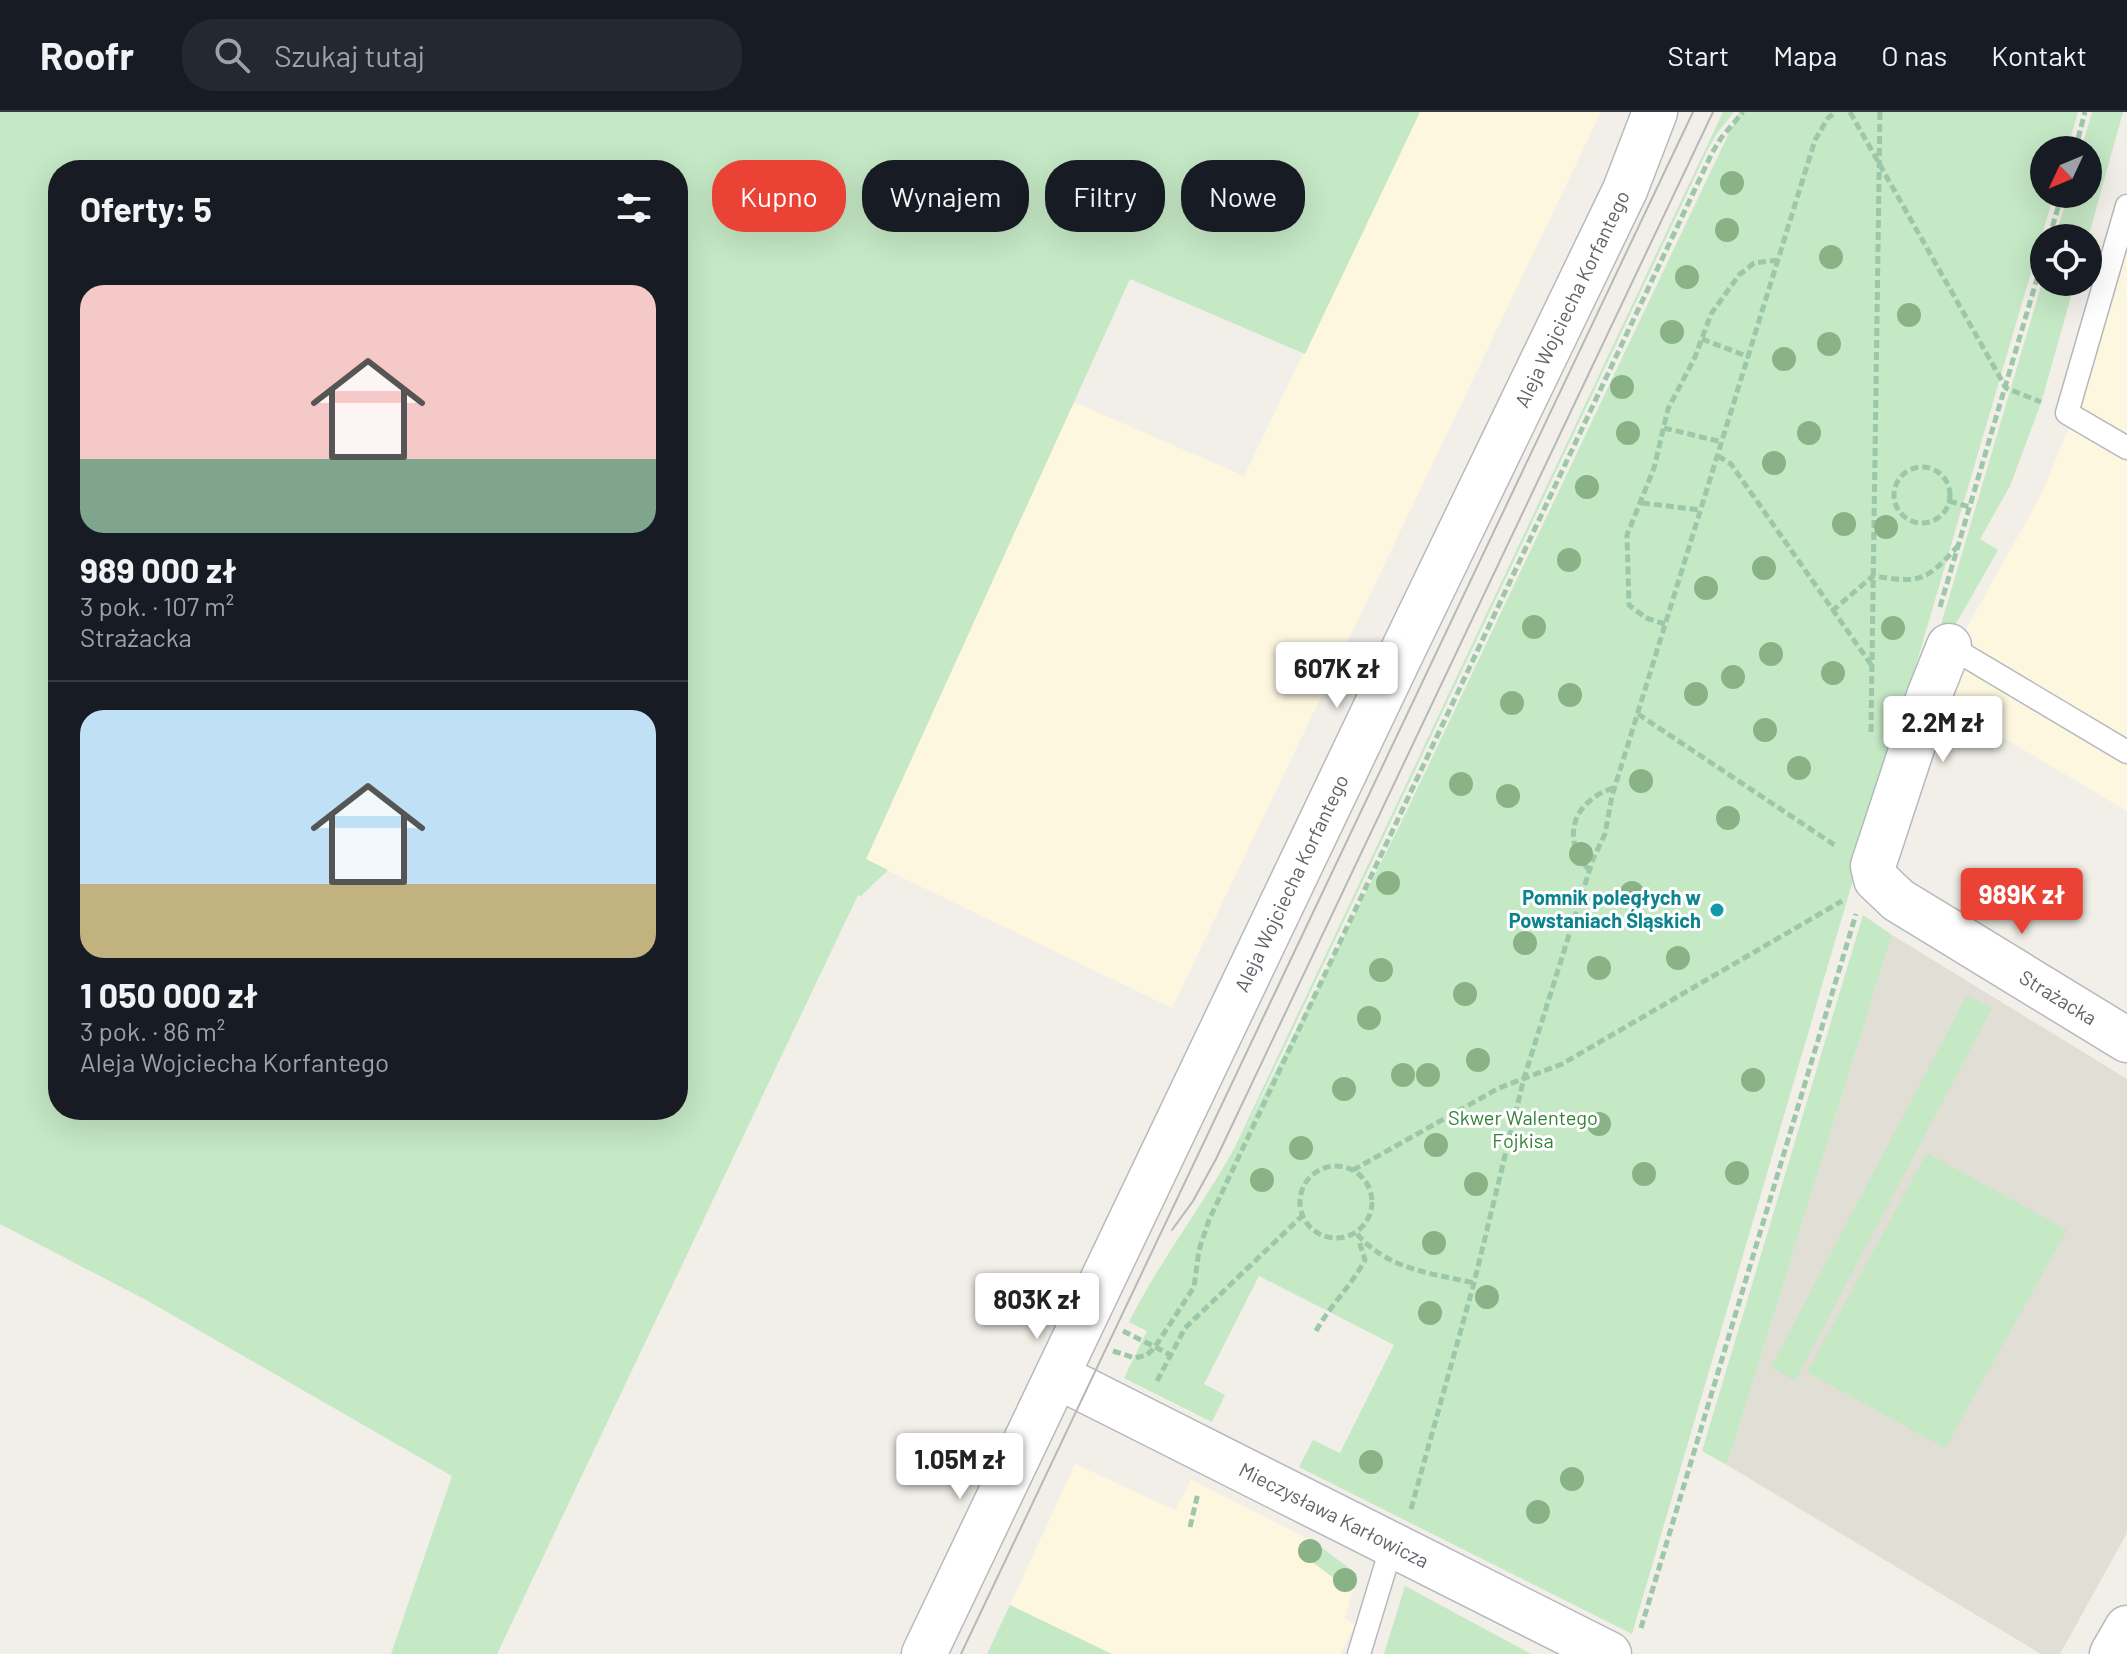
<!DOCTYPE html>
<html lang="pl">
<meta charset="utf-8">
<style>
body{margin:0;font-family:Barlow,sans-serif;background:#242831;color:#f1f3f6;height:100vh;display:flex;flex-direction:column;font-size:30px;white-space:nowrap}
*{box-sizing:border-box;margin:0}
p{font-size:26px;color:#9ea1a6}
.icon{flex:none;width:44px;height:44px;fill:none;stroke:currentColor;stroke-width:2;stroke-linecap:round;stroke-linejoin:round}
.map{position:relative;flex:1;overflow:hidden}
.details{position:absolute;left:48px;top:48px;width:640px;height:960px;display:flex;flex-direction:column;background:#171b24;border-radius:32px;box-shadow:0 8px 32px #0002}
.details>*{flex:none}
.top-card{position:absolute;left:712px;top:48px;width:760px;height:72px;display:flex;gap:16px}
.needle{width:52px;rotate:226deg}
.tools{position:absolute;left:2030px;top:24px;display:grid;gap:16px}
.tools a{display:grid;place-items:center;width:72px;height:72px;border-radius:50%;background:#171b24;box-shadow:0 8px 32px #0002;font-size:40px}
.price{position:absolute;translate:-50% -68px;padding:0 18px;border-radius:8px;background:#fff;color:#222;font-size:26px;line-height:52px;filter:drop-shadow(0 2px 4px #0008)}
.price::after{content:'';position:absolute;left:50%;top:48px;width:24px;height:18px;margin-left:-12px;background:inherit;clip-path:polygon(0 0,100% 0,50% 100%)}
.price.on{background:#ea4335;color:#fff}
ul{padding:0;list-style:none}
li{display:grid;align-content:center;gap:16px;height:424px;padding:0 32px}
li+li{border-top:2px solid #363941}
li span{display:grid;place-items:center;height:248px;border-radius:24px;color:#555}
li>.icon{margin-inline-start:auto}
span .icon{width:144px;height:144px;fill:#fffc;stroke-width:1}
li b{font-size:34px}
h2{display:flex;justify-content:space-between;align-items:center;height:96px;padding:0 32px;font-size:34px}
.pill{padding:0 28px;border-radius:32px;background:#171b24;box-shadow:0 8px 32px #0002;font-size:28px;line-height:72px}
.pill.on{background:#ea4335;color:#fff}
header{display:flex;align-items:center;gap:48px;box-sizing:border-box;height:112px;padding:0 40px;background:#171b24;border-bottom:2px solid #363941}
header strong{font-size:38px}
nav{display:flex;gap:44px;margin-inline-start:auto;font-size:28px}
.search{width:560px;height:72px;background:#242831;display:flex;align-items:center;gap:20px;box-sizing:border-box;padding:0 28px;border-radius:32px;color:#9ea1a6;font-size:30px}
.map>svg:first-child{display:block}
.commercial{fill:#fef7e0}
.education{fill:#e1ded6}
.green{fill:#c5e8c5;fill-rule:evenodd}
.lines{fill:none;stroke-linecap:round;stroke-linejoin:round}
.service-casing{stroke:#b5b8bc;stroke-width:25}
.minor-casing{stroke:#b5b8bc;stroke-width:47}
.secondary-casing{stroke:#b6babf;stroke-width:47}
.path{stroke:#9cc7a9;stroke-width:5;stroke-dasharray:8 4;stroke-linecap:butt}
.service{stroke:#fff;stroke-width:22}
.minor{stroke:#fff;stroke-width:44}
.secondary{stroke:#fff;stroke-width:44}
.tram{stroke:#b6b7b8;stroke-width:2}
.tree{fill:#89b387}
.culture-dot{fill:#0f9aa8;stroke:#fff;stroke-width:3}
.labels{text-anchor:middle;stroke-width:6;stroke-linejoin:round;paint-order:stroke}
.street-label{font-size:20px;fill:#5f6368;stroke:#fff}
.culture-label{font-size:20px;font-weight:bold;fill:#0d838f;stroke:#fff;text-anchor:end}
.park-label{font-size:20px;fill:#348238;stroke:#fff}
</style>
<header>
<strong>Roofr</strong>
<div class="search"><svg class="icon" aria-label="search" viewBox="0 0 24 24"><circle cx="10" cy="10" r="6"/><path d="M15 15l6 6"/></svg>Szukaj tutaj</div>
<nav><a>Start</a><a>Mapa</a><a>O nas</a><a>Kontakt</a></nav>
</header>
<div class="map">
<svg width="2127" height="1542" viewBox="0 0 2127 1542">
<rect width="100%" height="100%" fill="#f1efe8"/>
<!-- commercial -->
<g class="commercial">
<path d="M1420,0H1601L1172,896L866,748L1074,290L1244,364Z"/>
<path d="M2127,127V327L2075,297Z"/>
<path d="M2071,311L2127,344V699L1935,585L1952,542L2040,385Z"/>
<path d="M1075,1352L1175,1398L1191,1368L1314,1430L1357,1462L1345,1507L1355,1512L1340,1542H1112L1010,1493Z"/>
</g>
<!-- education -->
<path class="education" d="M1892,823L2127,967V1421L2060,1542H2041L1727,1353Z"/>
<!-- green -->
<g class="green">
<path d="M0,0H1420L1305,242L1130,167L866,747L888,758L861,784L858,783L497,1542H391L452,1364L148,1189L0,1112ZM58,58H678V998H58Z"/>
<path d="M1723,0H1734L1718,20L1708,37L1243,1023L1401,711L1739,0H2078L2067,38H2044V82H2054L1632,1522L1299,1355L1313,1328L1340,1341L1394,1233L1259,1164L1204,1272L1225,1283L1212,1310L1124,1266L1147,1219L1129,1210C1159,1150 1201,1096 1234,1037Z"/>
<path d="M2092,0H2123L2088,126H2055L2068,82H2088V38H2081Z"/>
<path d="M2044,164V170H2075L2042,288L2010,374L1980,427L1998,438L1945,531L1937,526Z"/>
<path d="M1863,803L1892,823L1727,1353L1702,1339Z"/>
<path d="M1967,883L1992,896L1795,1269L1771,1255Z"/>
<path d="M1927,1041L2067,1118L1945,1336L1807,1260Z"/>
<path d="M1314,1430L1357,1462L1353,1474L1347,1476L1304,1444L1303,1437L1308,1432Z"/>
<path d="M1405,1474L1531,1542H1384Z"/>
<path d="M1010,1493L1112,1542H987Z"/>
</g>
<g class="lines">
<defs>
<g id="service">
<path d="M2127,94L2067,301L2127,336"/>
<path d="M1949,534L2127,640"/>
<path d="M1359,1542L1392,1433"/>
</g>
<g id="minor">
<path id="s1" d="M1949,534L1929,584L1873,754L1876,767L1898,788L2127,928"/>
<path id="s2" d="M1057,1264L1609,1542"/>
<path d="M2112,1542L2127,1516"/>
</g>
<g id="secondary">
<path id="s3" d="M924,1542L1403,538L1625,78L1655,0"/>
</g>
</defs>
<!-- service casing -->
<use href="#service" class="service-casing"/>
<!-- minor casing -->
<use href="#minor" class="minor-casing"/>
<!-- secondary casing -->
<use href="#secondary" class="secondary-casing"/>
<!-- path -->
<g class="path">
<path d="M1850,0L2006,276L2041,290"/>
<path d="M2050,34L2055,38"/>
<path d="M2075,38L2085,0"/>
<path d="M2049,126L2062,82"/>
<path d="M1702,227L1749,245"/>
<path d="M1664,316L1722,330"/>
<path d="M1718,344L1731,352L1872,554"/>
<circle cx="1922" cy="383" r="28"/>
<path d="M1949,389L1970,395"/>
<path d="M1642,391L1701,398"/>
<path d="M1940,495L2044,143"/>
<path d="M1832,499L1873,464C1921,471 1925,470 1958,434"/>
<path d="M1665,512L1646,506L1629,493L1627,423L1654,356L1668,297L1695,245L1711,202L1739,163L1754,151L1779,148"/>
<path d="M1638,602L1836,734"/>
<path d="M1871,620L1880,0"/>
<path d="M1588,757C1560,725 1574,688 1614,676"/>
<circle cx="1336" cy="1090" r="36"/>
<path d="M1353,1058L1499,976L1562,952L1842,789"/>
<path d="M1357,1122C1387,1157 1430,1161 1474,1171"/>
<path d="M1123,1219L1171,1243"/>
<path d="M1316,1219C1330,1194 1351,1174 1365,1148L1359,1129"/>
<path d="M1113,1239L1135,1246L1147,1243L1155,1235L1194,1175L1199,1138L1209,1108L1712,41L1721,26L1743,0"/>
<path d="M1157,1269L1185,1216L1303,1103"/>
<path d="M1411,1397L1474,1171L1524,966L1593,747L1605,722L1612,684L1815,28L1828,6L1836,0"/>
<path d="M1190,1415L1198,1381"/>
<path d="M1641,1516L1856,802"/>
</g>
<!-- service -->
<use href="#service" class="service"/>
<!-- minor -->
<use href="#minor" class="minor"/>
<!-- secondary -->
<use href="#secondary" class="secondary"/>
<!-- tram -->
<g class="tram">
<path d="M1172,1118L1193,1089L1216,1047L1713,0"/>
<path d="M961,1542L1693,0"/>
</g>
</g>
<!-- trees -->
<g class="tree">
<circle cx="1732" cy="71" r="12"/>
<circle cx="1727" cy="118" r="12"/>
<circle cx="1831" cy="145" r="12"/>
<circle cx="1687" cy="165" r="12"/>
<circle cx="1909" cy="203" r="12"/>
<circle cx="1672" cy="220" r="12"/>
<circle cx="1829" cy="232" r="12"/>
<circle cx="1784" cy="247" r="12"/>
<circle cx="1622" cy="275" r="12"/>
<circle cx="1628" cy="321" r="12"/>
<circle cx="1809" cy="321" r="12"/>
<circle cx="1774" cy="351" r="12"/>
<circle cx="1587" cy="375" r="12"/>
<circle cx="1844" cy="412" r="12"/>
<circle cx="1886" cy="415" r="12"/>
<circle cx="1569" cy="448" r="12"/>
<circle cx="1764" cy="456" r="12"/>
<circle cx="1706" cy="476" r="12"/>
<circle cx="1534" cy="515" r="12"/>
<circle cx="1893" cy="516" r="12"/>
<circle cx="1771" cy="542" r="12"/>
<circle cx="1833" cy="561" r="12"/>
<circle cx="1733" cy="565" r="12"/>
<circle cx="1696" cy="582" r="12"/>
<circle cx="1570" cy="583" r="12"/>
<circle cx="1512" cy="591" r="12"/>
<circle cx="1765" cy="618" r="12"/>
<circle cx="1799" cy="656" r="12"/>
<circle cx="1641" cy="669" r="12"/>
<circle cx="1461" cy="672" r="12"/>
<circle cx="1508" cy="684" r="12"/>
<circle cx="1728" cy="706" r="12"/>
<circle cx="1581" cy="742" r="12"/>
<circle cx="1388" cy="771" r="12"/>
<circle cx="1632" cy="781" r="12"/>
<circle cx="1525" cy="831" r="12"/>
<circle cx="1678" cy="846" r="12"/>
<circle cx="1599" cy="856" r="12"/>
<circle cx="1381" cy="858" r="12"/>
<circle cx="1465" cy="882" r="12"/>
<circle cx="1369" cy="906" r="12"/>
<circle cx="1478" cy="948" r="12"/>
<circle cx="1403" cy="963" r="12"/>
<circle cx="1428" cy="963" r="12"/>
<circle cx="1753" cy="968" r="12"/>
<circle cx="1344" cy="977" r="12"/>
<circle cx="1599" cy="1012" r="12"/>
<circle cx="1436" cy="1033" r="12"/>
<circle cx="1301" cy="1036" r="12"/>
<circle cx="1737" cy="1061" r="12"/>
<circle cx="1644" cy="1062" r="12"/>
<circle cx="1262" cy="1068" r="12"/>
<circle cx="1476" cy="1072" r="12"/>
<circle cx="1434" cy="1131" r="12"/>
<circle cx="1487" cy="1185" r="12"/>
<circle cx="1430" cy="1201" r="12"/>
<circle cx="1371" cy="1350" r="12"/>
<circle cx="1572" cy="1367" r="12"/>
<circle cx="1538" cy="1400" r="12"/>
<circle cx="1310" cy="1439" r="12"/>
<circle cx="1345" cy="1468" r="12"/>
</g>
<!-- markers -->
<circle class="culture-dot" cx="1717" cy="798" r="8"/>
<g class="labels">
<!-- street labels -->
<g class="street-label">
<text dy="7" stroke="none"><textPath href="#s3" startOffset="1502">Aleja Wojciecha Korfantego</textPath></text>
<text dy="7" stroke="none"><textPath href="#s3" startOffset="854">Aleja Wojciecha Korfantego</textPath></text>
<text dy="7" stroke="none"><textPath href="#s1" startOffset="464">Strażacka</textPath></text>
<text dy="7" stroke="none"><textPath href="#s2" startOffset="310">Mieczysława Karłowicza</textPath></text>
</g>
<!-- culture labels -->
<g class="culture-label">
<text x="1701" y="793">Pomnik poległych w<tspan x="1701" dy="23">Powstaniach Śląskich</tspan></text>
</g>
<!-- park labels -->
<g class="park-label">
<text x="1523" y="1013">Skwer Walentego<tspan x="1523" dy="23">Fojkisa</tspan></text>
</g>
</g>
</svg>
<div class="tools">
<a><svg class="needle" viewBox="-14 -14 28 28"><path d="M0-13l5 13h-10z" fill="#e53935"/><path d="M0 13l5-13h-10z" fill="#9ea1a6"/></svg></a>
<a><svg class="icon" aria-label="locate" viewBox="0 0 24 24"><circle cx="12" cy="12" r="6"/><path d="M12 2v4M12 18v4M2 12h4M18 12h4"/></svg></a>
</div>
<b class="price" style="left:1337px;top:598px">607K zł</b>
<b class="price" style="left:1943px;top:652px">2.2M zł</b>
<b class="price on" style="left:2022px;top:824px">989K zł</b>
<b class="price" style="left:1037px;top:1229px">803K zł</b>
<b class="price" style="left:960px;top:1389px">1.05M zł</b>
<div class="top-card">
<a class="pill on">Kupno</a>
<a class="pill">Wynajem</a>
<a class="pill">Filtry</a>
<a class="pill">Nowe</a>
</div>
<section class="details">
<h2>Oferty: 5<svg class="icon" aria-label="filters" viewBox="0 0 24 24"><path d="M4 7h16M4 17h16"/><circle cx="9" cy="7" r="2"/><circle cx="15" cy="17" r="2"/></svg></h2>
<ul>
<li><span style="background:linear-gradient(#f6c9c9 70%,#7fa58c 0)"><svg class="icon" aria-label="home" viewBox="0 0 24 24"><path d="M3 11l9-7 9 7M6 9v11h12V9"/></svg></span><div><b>989 000 zł</b><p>3 pok. · 107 m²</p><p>Strażacka</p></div></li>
<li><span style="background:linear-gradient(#bfe0f5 70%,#c2b280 0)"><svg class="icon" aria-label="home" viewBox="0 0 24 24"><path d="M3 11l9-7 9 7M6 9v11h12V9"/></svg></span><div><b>1 050 000 zł</b><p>3 pok. · 86 m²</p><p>Aleja Wojciecha Korfantego</p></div></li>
</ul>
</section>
</div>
